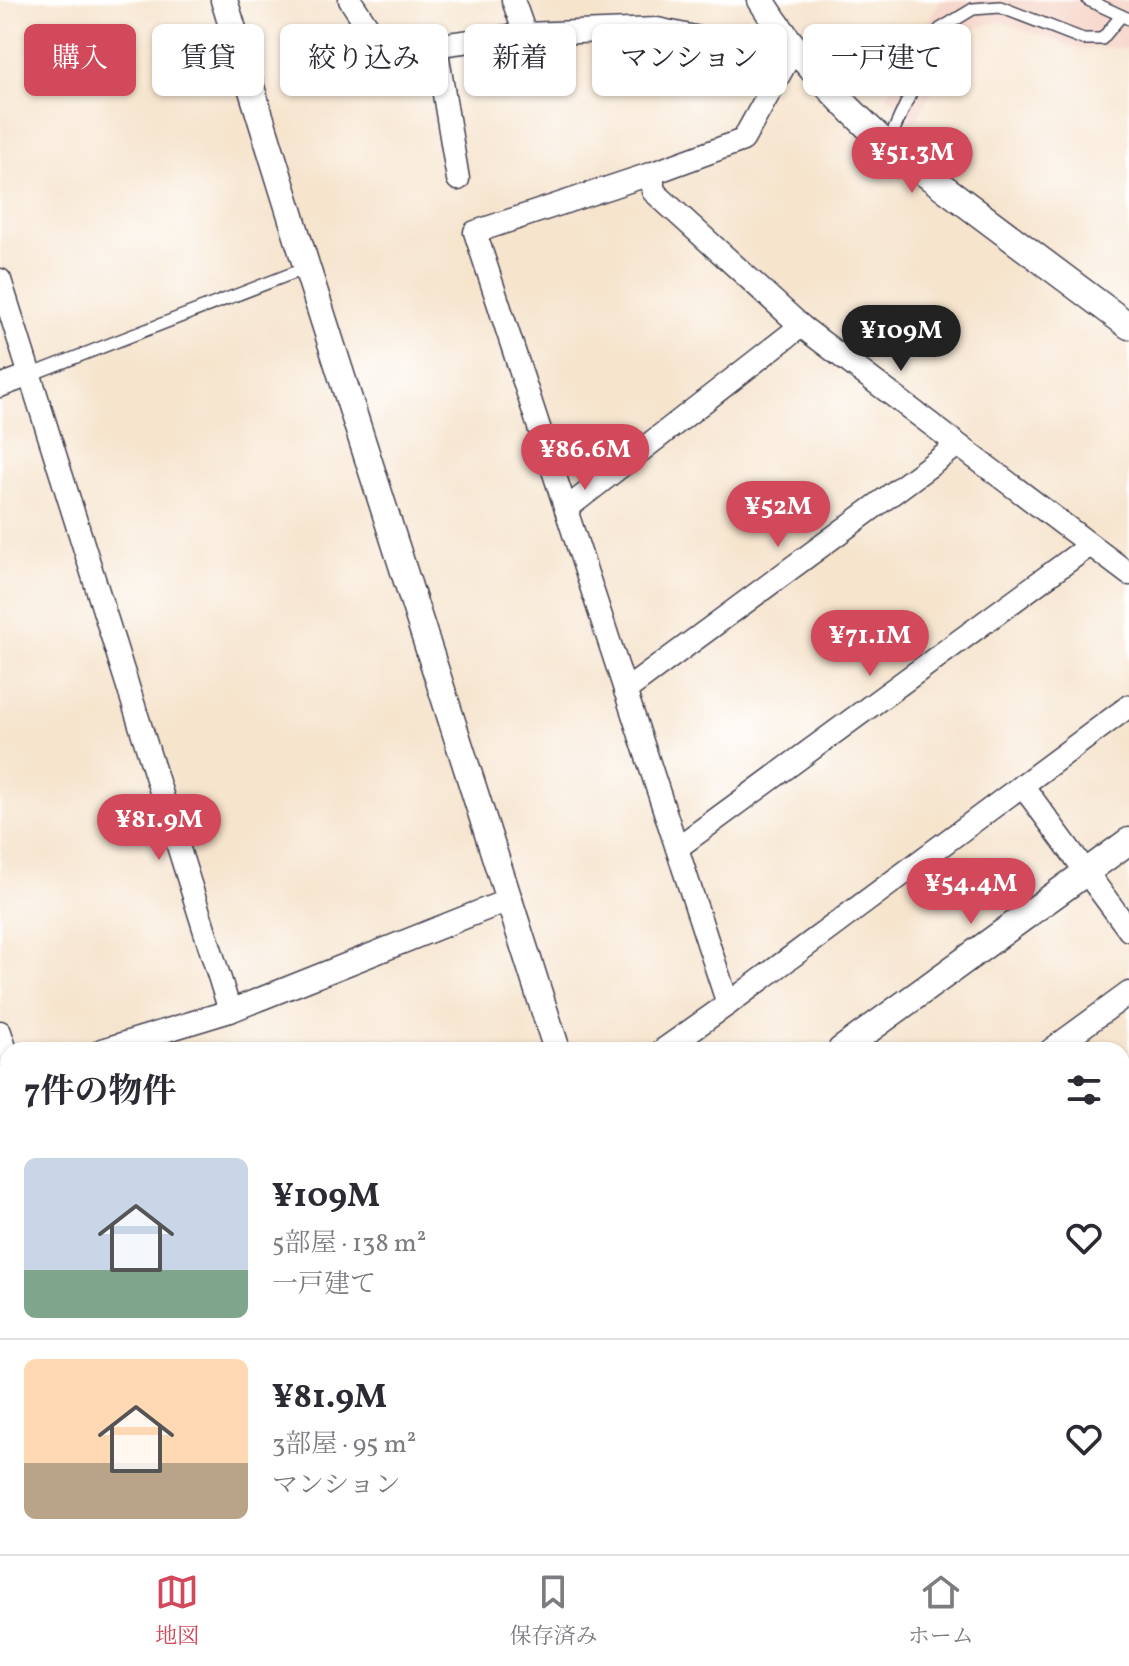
<!DOCTYPE html>
<html lang="ja">
<meta charset="utf-8">
<style>
body{margin:0;font-family:Vollkorn,"Noto Serif JP",serif;background:#f7f7f7;color:#2b2b33;height:100vh;display:flex;flex-direction:column;font-size:30px;white-space:nowrap}
*{box-sizing:border-box;margin:0}
p{font-size:26px;color:#7c7c81}
.icon{flex:none;width:44px;height:44px;fill:none;stroke:currentColor;stroke-width:2;stroke-linecap:round;stroke-linejoin:round}
.map{position:relative;flex:1;overflow:hidden}
.details{position:absolute;left:0px;top:1042px;width:1130px;height:512px;display:flex;flex-direction:column;background:#fff;border-radius:24px 24px 0 0;box-shadow:0 2px 6px #0004}
.details>*{flex:none}
.top-card{position:absolute;left:24px;top:24px;width:1082px;height:72px;display:flex;gap:16px}
.price{position:absolute;translate:-50% -68px;padding:0 18px;border-radius:28px;background:#d1495b;color:#fff;font-size:26px;line-height:52px;filter:drop-shadow(0 2px 4px #0008)}
.price::after{content:'';position:absolute;left:50%;top:48px;width:24px;height:18px;margin-left:-12px;background:inherit;clip-path:polygon(0 0,100% 0,50% 100%)}
.price.current{background:#222;color:#fff}
ul{padding:0;list-style:none}
li{display:flex;align-items:center;gap:24px;height:200px;padding:0 24px}
li+li{border-top:2px solid #e1e1e2}
li span{display:grid;place-items:center;flex:none;width:224px;height:160px;border-radius:12px;color:#555}
li>.icon{margin-inline-start:auto}
span .icon{width:96px;height:96px;fill:#fffc;stroke-width:1}
li b{font-size:34px}
h2{display:flex;justify-content:space-between;align-items:center;height:96px;padding:0 24px;font-size:34px}
.chip{padding:0 28px;border-radius:12px;background:#fff;box-shadow:0 2px 6px #0004;font-size:28px;line-height:72px}
.chip.current{background:#d1495b;color:#fff}
.tabs{display:flex;justify-content:space-around;align-items:center;height:112px;border-top:2px solid #e1e1e2;background:#fff;font-size:22px;color:#7c7c81}
.tabs a{display:grid;justify-items:center;gap:4px}
.tabs .current{color:#d1495b}
.map>svg:first-child{display:block}
.built{fill:#f6d2c5}
.pitch{fill:#98d082;stroke:#5d795e;stroke-width:2}
.lines{fill:none;stroke-linecap:round;stroke-linejoin:round}
.tertiary-tunnel{stroke:#ccbdb0;stroke-width:26;stroke-dasharray:26 13;stroke-linecap:butt}
.service-casing{stroke:#423f51;stroke-width:14}
.minor-casing{stroke:#423f51;stroke-width:25}
.tertiary-casing{stroke:#423f51;stroke-width:29}
.service{stroke:#fff;stroke-width:11}
.minor{stroke:#fff;stroke-width:22}
.tertiary{stroke:#fff;stroke-width:26}
</style>
<div class="map">
<svg width="1129" height="1554" viewBox="0 0 1129 1554">
<rect width="100%" height="100%" fill="#fff"/>
<filter id="ink" filterUnits="userSpaceOnUse"><feTurbulence type="fractalNoise" baseFrequency=".0125" numOctaves="2"/><feDisplacementMap in="SourceGraphic" scale="16" xChannelSelector="R" yChannelSelector="G"/><feConvolveMatrix kernelMatrix="1 2 1 2 8 2 1 2 1" color-interpolation-filters="sRGB"/></filter>
<filter id="wash" filterUnits="userSpaceOnUse"><feTurbulence type="fractalNoise" baseFrequency=".006" numOctaves="4" result="noise"/><feDisplacementMap in="SourceGraphic" scale="32" xChannelSelector="R" yChannelSelector="G"/><feGaussianBlur stdDeviation="1.8" result="paint"/><feColorMatrix in="noise" values="0 0 0 0 0 0 0 0 0 0 0 0 0 0 0 0 0 1.4 0 .05"/><feComposite in="paint" operator="in"/></filter>
<g filter="url(#wash)">
<rect width="100%" height="100%" fill="#f6e4cd"/>
<!-- built -->
<path class="built" d="M940,0H1129V48L1080,49L999,21L961,34L915,124L887,96Z"/>
<!-- pitch -->
<path class="pitch" d="M148,1546H498L488,1554H154Z"/>
</g>
<g filter="url(#ink)">
<g class="lines">
<!-- tertiary-tunnel -->
<path class="tertiary-tunnel" d="M180,1554L190,1546"/>
<defs>
<g id="service">
<path d="M1088,0L1129,19"/>
<path d="M887,145L940,29L973,9L1000,7L1083,39H1102L1121,16"/>
<path d="M30,375L306,268"/>
</g>
<g id="minor">
<path d="M350,0L371,32L401,50L525,34"/>
<path d="M513,0L525,34L657,29L751,49L777,27"/>
<path d="M436,46L458,179"/>
<path d="M653,173V191L801,326L1129,574"/>
<path d="M0,280L230,1011L511,899"/>
<path d="M0,386L30,375"/>
<path d="M566,509L801,326"/>
<path d="M625,691L958,445"/>
<path d="M1022,785L1129,930"/>
<path d="M677,848L1090,545"/>
<path d="M728,1004L1129,706"/>
<path d="M0,1032L8,1057"/>
<path d="M102,1050L230,1011"/>
<path d="M663,1050L728,1004L475,232L653,173L743,140L794,48"/>
<path d="M1051,1050L1129,993"/>
<path d="M1122,1223L1129,1218"/>
<path d="M1122,1450L1129,1445"/>
<path d="M792,1546L797,1554"/>
<path d="M560,1554L566,1546"/>
<path d="M975,1554L986,1546"/>
</g>
<g id="tertiary">
<path d="M224,0L307,268L557,1050"/>
<path d="M761,0C794,55 840,101 887,145L1129,326"/>
<path d="M841,1050L1129,841"/>
<path d="M0,1481L8,1488"/>
<path d="M66,1546L74,1554"/>
</g>
</defs>
<!-- service casing -->
<use href="#service" class="service-casing"/>
<!-- minor casing -->
<use href="#minor" class="minor-casing"/>
<!-- tertiary casing -->
<use href="#tertiary" class="tertiary-casing"/>
<!-- service -->
<use href="#service" class="service"/>
<!-- minor -->
<use href="#minor" class="minor"/>
<!-- tertiary -->
<use href="#tertiary" class="tertiary"/>
</g>
</g>
</svg>
<b class="price" style="left:912px;top:195px">¥51.3M</b>
<b class="price current" style="left:901px;top:373px">¥109M</b>
<b class="price" style="left:585px;top:492px">¥86.6M</b>
<b class="price" style="left:778px;top:549px">¥52M</b>
<b class="price" style="left:870px;top:678px">¥71.1M</b>
<b class="price" style="left:159px;top:862px">¥81.9M</b>
<b class="price" style="left:971px;top:926px">¥54.4M</b>
<div class="top-card">
<a class="chip current">購入</a>
<a class="chip">賃貸</a>
<a class="chip">絞り込み</a>
<a class="chip">新着</a>
<a class="chip">マンション</a>
<a class="chip">一戸建て</a>
</div>
<section class="details">
<h2>7件の物件<svg class="icon" aria-label="filters" viewBox="0 0 24 24"><path d="M4 7h16M4 17h16"/><circle cx="9" cy="7" r="2"/><circle cx="15" cy="17" r="2"/></svg></h2>
<ul>
<li><span style="background:linear-gradient(#c9d6e8 70%,#7fa58c 0)"><svg class="icon" aria-label="home" viewBox="0 0 24 24"><path d="M3 11l9-7 9 7M6 9v11h12V9"/></svg></span><div><b>¥109M</b><p>5部屋 · 138 m²</p><p>一戸建て</p></div><svg class="icon" aria-label="heart" viewBox="0 0 24 24"><path d="M12 20l-8-8c-3-5 5-10 8-4 3-6 11-1 8 4z"/></svg></li>
<li><span style="background:linear-gradient(#ffd9b3 65%,#b9a48a 0)"><svg class="icon" aria-label="home" viewBox="0 0 24 24"><path d="M3 11l9-7 9 7M6 9v11h12V9"/></svg></span><div><b>¥81.9M</b><p>3部屋 · 95 m²</p><p>マンション</p></div><svg class="icon" aria-label="heart" viewBox="0 0 24 24"><path d="M12 20l-8-8c-3-5 5-10 8-4 3-6 11-1 8 4z"/></svg></li>
</ul>
</section>
</div>
<nav class="tabs">
<a class="current"><svg class="icon" aria-label="map" viewBox="0 0 24 24"><path d="M3 6l6-2 6 2 6-2v14l-6 2-6-2-6 2zM9 4v14M15 6v14"/></svg>地図</a>
<a><svg class="icon" aria-label="saved" viewBox="0 0 24 24"><path d="M7 4h10v16l-5-4-5 4z"/></svg>保存済み</a>
<a><svg class="icon" aria-label="home" viewBox="0 0 24 24"><path d="M3 11l9-7 9 7M6 9v11h12V9"/></svg>ホーム</a>
</nav>
